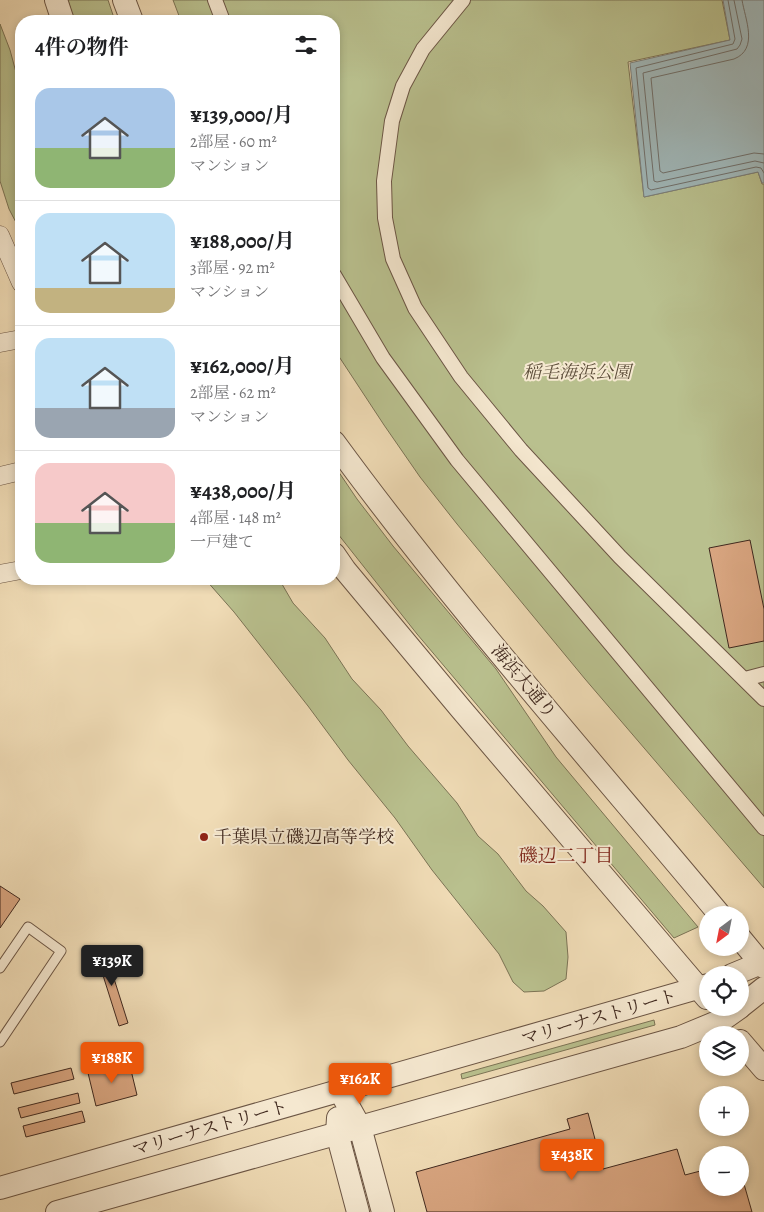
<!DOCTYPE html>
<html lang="ja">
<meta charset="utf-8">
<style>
body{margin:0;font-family:Alegreya,"Noto Serif JP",serif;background:#f6f6f6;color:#202124;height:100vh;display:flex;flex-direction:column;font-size:19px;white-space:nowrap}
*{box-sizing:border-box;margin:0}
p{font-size:16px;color:#757577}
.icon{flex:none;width:28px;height:28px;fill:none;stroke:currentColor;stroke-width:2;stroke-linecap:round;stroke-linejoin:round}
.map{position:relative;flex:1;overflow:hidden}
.drawer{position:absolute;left:15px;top:15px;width:325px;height:570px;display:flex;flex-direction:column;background:#fff;border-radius:20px;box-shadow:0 2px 8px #0003}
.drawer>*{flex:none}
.needle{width:32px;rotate:212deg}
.fabs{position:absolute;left:699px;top:906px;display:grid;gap:10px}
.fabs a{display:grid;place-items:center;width:50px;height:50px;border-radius:50%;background:#fff;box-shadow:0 2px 8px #0003;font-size:25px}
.price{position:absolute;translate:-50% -42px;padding:0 11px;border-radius:5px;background:#ea580c;color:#fff;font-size:16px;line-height:32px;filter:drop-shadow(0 1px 2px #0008)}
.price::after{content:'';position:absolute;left:50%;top:30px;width:15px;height:11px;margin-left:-8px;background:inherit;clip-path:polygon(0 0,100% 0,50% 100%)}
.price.on{background:#222;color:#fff}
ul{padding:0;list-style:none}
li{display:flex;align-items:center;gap:15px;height:125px;padding:0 20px}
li+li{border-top:1px solid #e0e0e0}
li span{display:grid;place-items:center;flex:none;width:140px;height:100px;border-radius:15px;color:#555}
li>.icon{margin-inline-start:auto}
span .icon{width:60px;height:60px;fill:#fffc;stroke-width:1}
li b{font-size:21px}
h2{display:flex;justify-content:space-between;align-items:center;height:60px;padding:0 20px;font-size:21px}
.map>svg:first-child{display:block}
.green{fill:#b9c08e;stroke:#7c7456}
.water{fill:#a0b8ba;stroke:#7a7f7c}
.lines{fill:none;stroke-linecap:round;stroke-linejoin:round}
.shore{stroke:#70706c;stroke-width:1}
.building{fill:#d8a580;stroke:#40291f}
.service-casing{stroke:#6c5645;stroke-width:11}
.pedestrian-casing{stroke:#6c5645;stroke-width:16}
.minor-casing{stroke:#6c5645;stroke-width:19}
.tertiary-casing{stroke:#6c5645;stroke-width:24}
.service{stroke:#f5e8d0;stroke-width:9}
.pedestrian{stroke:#f5e8d0;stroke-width:14}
.minor{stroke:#f5e8d0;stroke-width:18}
.tertiary{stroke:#f5e8d0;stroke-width:22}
.poi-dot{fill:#8f2418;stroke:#f5e8d0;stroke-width:2}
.labels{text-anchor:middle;stroke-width:4;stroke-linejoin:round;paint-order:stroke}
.park-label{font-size:18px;font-style:italic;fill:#5e4f3b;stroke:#f5e8d0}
.street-label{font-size:18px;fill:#40291f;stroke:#f5e8d0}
.poi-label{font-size:18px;fill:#40291f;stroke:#f5e8d0;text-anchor:start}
.neighbourhood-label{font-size:19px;fill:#7a1f14;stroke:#f5e8d0}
</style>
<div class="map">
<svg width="764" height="1212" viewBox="0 0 764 1212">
<rect width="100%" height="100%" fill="#f0dcb6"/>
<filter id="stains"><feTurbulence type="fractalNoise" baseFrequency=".004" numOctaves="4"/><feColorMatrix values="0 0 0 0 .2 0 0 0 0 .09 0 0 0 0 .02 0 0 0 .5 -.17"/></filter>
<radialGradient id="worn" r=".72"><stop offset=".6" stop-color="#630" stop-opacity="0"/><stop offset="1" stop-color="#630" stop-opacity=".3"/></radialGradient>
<!-- green -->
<g class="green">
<path d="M68,0H108L115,21H74Z"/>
<path d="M173,0H722L730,40L628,62L644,197L758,172L762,184H764V888L585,679L457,524L420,477L384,425L334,349V21H181Z"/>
<path d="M0,24L10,50L21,91V232L9,209L0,181Z"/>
<path d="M334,465L357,499L393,546L496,669L556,757L698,927L674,938L417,634L334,529Z"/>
<path d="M205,579H279L293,603L325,638L352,679L381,710L408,746L457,803L478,836L498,854L526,891L543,906L566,932L568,957L566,979L544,991L524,992L513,982L499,954L432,870L395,818L348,760L308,706L234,612Z"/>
<path d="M654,1020L655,1025L462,1079L461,1074Z"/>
</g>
<!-- water -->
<path class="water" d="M723,0H764V183H762L758,172L644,197L630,63L730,40Z"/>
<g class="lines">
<!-- shore -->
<g class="shore">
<path d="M728,0L735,39L733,44L636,68L648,188L651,190L756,167L761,168L764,173"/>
<path d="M734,0L742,39L740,45L737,49L643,73L654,181L657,182L755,161L764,163"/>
<path d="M742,0C745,19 759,49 734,59L651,78L660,171L663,173L754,153L764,154"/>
</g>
</g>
<!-- building -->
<g class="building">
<path d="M750,540L764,609V641L729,648L709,548Z"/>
<path d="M0,886L20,899L0,928Z"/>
<path d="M104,947L128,1023L119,1026L95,950Z"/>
<path d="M129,1062L137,1095L96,1106L88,1073Z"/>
<path d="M71,1068L74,1079L14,1094L11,1083Z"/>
<path d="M78,1093L80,1103L21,1118L18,1108Z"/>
<path d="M82,1111L85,1122L26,1137L23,1126Z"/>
<path d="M588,1113L603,1169L677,1149L685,1175L708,1169V1188H721L722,1190L732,1188H740V1185L744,1184L752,1212H427L416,1172L570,1129L567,1119Z"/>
</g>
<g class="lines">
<defs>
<path id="service" d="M0,968L28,927L61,951L0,1042"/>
<g id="pedestrian">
<path d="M215,0L223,21"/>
<path d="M463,0L423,49L403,86L392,121L384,181L385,218L393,259L415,308L461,377L521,450L620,557L764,699"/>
<path d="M334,275L383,358L457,460L764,828"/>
<path d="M745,679L764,674"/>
</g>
<g id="minor">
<path d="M0,235L21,283"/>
<path d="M0,343L21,339"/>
<path d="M0,476L21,471"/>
<path d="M0,574L21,570"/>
</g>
<g id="tertiary">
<path d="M56,0L63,21"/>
<path d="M124,0L132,21"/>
<path d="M334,442C454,606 590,759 720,915"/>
<path d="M334,554L345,570L461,709L707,998"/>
<path d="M740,938L764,967"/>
<path d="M732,975L761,963"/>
<path d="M740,1007L764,988"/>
<path d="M740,1041L764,1069"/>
<path d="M340,1091L360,1127L383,1212"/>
<path d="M338,1118L337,1133L358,1212"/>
<path d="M0,1188L708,985"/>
<path d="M57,1212L681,1037L722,1020L739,1008"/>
</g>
</defs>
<!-- service casing -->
<use href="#service" class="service-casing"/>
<!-- pedestrian casing -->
<use href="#pedestrian" class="pedestrian-casing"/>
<!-- minor casing -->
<use href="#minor" class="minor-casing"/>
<!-- tertiary casing -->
<use href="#tertiary" class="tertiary-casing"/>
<!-- service -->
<use href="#service" class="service"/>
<!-- pedestrian -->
<use href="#pedestrian" class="pedestrian"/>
<!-- minor -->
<use href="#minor" class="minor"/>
<!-- tertiary -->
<use href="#tertiary" class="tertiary"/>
</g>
<!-- markers -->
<circle class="poi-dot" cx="204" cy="837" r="5"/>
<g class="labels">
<!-- park labels -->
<g class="park-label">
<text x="577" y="378">稲毛海浜公園</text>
</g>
<!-- street labels -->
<g class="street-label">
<text transform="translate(524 681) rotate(50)" y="6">海浜大通り</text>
<text transform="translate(599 1017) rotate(-16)" y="6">マリーナストリート</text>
<text transform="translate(210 1128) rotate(-16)" y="6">マリーナストリート</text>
</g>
<!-- poi labels -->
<g class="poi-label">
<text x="214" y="843">千葉県立磯辺高等学校</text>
</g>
<!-- neighbourhood labels -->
<g class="neighbourhood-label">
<text x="566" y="862">磯辺二丁目</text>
</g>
</g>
<rect width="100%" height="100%" filter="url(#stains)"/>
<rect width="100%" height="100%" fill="url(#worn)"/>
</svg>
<div class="fabs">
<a><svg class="needle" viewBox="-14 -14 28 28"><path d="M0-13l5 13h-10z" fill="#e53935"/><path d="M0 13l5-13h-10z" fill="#757577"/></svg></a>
<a><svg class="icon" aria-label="locate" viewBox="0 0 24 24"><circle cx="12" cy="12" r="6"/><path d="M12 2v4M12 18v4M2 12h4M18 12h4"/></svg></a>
<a><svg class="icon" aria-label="layers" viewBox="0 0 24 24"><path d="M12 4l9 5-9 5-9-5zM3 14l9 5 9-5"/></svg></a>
<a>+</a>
<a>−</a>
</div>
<b class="price on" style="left:112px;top:987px">¥139K</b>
<b class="price" style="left:112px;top:1084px">¥188K</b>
<b class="price" style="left:360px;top:1105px">¥162K</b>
<b class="price" style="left:572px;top:1181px">¥438K</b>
<section class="drawer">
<h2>4件の物件<svg class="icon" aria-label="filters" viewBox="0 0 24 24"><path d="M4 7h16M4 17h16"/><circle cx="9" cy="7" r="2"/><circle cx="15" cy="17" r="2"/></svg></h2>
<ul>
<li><span style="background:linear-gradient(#a9c7e8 60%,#8fb573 0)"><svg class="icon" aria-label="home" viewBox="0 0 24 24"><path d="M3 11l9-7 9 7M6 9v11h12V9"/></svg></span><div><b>¥139,000/月</b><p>2部屋 · 60 m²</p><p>マンション</p></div></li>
<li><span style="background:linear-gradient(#bfe0f5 75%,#c2b280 0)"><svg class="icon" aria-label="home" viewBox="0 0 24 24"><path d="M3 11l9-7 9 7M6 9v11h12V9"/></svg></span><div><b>¥188,000/月</b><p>3部屋 · 92 m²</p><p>マンション</p></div></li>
<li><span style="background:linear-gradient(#bfe0f5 70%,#9aa5b1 0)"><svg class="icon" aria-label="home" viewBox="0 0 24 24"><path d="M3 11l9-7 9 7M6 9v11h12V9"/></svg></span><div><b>¥162,000/月</b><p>2部屋 · 62 m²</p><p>マンション</p></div></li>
<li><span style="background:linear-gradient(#f6c9c9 60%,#8fb573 0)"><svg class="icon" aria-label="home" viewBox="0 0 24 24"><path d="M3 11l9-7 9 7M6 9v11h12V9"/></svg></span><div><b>¥438,000/月</b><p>4部屋 · 148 m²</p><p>一戸建て</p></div></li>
</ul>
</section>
</div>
